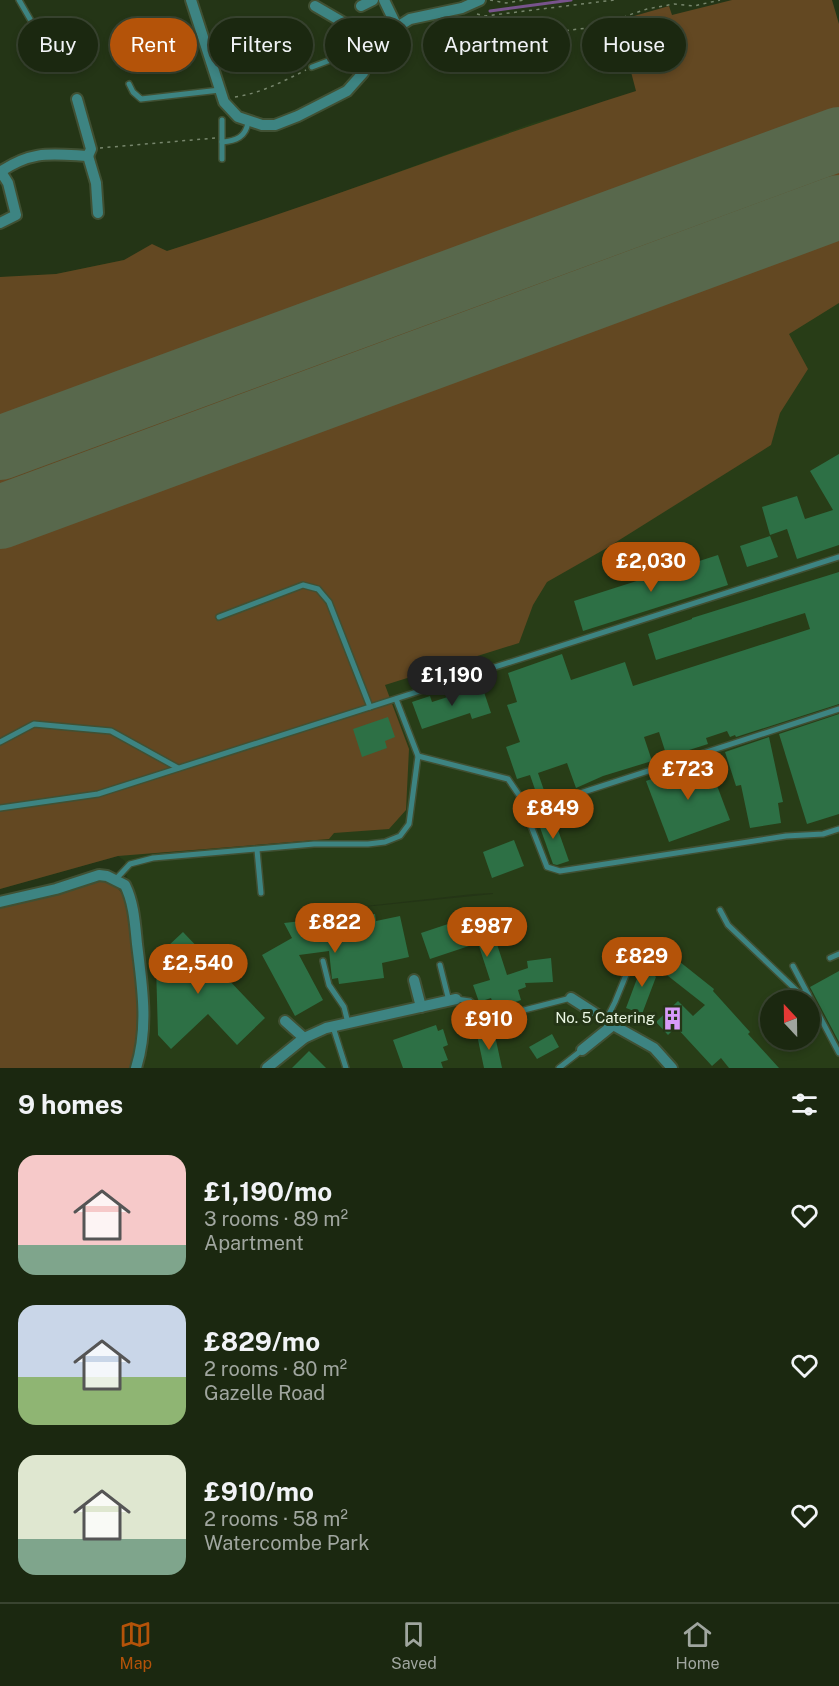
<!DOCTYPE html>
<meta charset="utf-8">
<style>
body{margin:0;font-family:"Public Sans",sans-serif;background:#28341e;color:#f1f3f6;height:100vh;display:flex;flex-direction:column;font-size:22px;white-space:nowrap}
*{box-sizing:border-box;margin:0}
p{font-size:20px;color:#a0a69f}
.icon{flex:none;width:33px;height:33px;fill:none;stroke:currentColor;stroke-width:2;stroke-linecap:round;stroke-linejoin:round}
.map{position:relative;height:1068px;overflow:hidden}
.side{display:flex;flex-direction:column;background:#1b2810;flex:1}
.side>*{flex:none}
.top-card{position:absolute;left:18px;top:18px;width:804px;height:54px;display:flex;gap:12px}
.needle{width:39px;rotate:338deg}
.buttons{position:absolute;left:760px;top:990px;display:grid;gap:12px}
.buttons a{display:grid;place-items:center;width:60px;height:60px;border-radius:50%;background:#1b2810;box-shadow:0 3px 9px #0003,0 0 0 2px #394430;font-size:30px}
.price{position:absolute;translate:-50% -51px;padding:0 14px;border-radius:21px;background:#b45309;color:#fff;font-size:20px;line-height:39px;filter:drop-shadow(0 2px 3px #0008)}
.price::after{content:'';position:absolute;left:50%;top:36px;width:18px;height:14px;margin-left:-9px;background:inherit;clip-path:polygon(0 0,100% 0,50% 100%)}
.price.selected{background:#222;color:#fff}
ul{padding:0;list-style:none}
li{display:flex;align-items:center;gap:18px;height:150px;padding:0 18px}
li span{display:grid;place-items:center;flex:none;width:168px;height:120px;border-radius:18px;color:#555}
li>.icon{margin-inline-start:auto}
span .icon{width:72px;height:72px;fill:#fffc;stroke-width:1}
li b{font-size:26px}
h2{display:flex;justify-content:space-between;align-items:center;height:72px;padding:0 18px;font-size:26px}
.pill{padding:0 21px;border-radius:27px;background:#1b2810;box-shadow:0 3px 9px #0003,0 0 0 2px #394430;font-size:21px;line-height:54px}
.pill.selected{background:#b45309;color:#fff}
.tabs{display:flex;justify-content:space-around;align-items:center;height:84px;border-top:2px solid #394430;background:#1b2810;font-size:16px;color:#a0a69f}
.tabs a{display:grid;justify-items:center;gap:3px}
.tabs .selected{color:#b45309}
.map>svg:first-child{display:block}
.built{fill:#283d17;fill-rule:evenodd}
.green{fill:#634822}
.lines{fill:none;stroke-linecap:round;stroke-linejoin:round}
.stream{stroke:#78538c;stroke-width:3}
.runway{stroke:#58684c;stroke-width:64}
.building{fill:#2d7045}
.service-casing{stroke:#405033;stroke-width:8}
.minor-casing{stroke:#405033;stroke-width:14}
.path{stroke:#77866c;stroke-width:1.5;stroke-dasharray:3 4.5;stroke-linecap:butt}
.service{stroke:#3d8482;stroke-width:5}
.minor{stroke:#3d8482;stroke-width:10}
.labels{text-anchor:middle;stroke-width:6;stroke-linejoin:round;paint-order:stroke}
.poi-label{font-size:15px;fill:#ecf8e5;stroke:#243516;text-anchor:end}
</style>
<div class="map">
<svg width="839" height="1068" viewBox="0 0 839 1068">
<rect width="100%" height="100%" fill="#243516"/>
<!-- built -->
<path class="built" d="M839,35V1068H0L127,907L130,931L141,929L137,899L124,870L125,861L118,856L0,889V277L56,274L167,251L254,224L533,123ZM493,893V894L294,914L473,894ZM771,1000H810V1040H771Z"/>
<!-- green -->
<g class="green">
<path d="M732,0H832L839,24V303L789,334L808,369L780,413L771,445L605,549L547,582L533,605L519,643L385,685L409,749L406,810L389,829L334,833L329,839L118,856L0,889V277L56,274L124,260L152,244L167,251C325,201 478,141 636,91L625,49L635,45L627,18L669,6L672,15Z"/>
<path d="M102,879C117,886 123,890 127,907C134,959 147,1017 131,1068H0V905Z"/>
</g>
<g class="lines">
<!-- stream -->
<path class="stream" d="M490,11L571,0"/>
<!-- runway -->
<g class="runway">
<path d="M0,448L839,139"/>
<path d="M0,517L839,207"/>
</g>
</g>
<!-- building -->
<g class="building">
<path d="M839,454V545L797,559L787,529L770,535L762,507L797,496L805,519L833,510L810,471Z"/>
<path d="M770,536L778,557L747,567L740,546Z"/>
<path d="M718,555L728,585L583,631L574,601Z"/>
<path d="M839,572V704L736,737L735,735L730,737L727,731L706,738L708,744L667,757L659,732L644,737L652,761L603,776L576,788L567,763L538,773L547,799L539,801L530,775L517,779L506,747L520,742L507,705L517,702L508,673L562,654L571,680L625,662L633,686L810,629L805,613L656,660L648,634L692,619V618Z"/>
<path d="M482,686L491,713L472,719L470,713L422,729L412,702L430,696L432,702Z"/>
<path d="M839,714V814L807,824L779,734Z"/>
<path d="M388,717L395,737L385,741L387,748L362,757L353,729Z"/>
<path d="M769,737L783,802L778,803L781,823L750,828L741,785L736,786L725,752Z"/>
<path d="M707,759L730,820L669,842L646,781Z"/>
<path d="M552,813L569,861L557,865L553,864L537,819Z"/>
<path d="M514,840L524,866L492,878L483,852Z"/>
<path d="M490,910L499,936L495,938L507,975L528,968L527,961L551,958L553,982L525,983L526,987L518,990L521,1000L495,1009L491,998L479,1002L473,985L490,980L478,943L430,959L421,933Z"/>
<path d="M375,914L376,921L400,916L409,957L382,963L384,978L339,984L338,978L332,979L329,951L299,955L323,1000L295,1016L262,955L292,938L284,923L319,919L320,922Z"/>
<path d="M183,932L265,1018L237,1045L208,1014L171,1049L158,1035L156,965L152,961Z"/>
<path d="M675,958L714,989L713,991L750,1032L748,1034L779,1068H729L721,1058L712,1066L676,1027L668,1035L656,1022L678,1001L693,1016L705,1005L663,972Z"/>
<path d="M644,960L657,965L651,972L656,977L642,1014L626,1008Z"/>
<path d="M839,971V1042L810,987Z"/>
<path d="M436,1025L438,1031L443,1029L448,1045L443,1047L448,1060L441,1062L443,1068H403L393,1040Z"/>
<path d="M494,1031L502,1068H484L477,1035Z"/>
<path d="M552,1034L559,1047L537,1059L529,1047Z"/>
<path d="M309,1051L326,1068H292Z"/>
</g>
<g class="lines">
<defs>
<g id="service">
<path d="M19,0L30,19"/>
<path d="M312,67L357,50L367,49"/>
<path d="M129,84L133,92L141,99L220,90"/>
<path d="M222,142C236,141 246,137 248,122"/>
<path d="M222,159V120"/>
<path d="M219,617L303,585L318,589L329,602L370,707"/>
<path d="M0,742L34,724L111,731L178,768"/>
<path d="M418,756L508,779L519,795L547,867L560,871L786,836L823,834L839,829"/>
<path d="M0,808L98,794L839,557"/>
<path d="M525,811L839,709"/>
<path d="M257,850L261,893"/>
<path d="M116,879L130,864L153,858L314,844H368L385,842L400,836L409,824L418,756L396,699"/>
<path d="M720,910L728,925L794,988L798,992L808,994"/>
<path d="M830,958L839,954"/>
<path d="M323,961L329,985L344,1007L348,1023"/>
<path d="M440,965L449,1001"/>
<path d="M793,966L839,1053"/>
<path d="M456,999L470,1001L483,1013L497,1017L571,998"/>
<path d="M606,1020L615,1002L639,943"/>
<path d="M333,1027L346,1068"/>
<path d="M559,1068L582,1050"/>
</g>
<g id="minor">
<path d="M191,0L224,102L238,117L262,125H275L298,116L347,91L363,73L366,51L375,41L410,19L462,8L480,0"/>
<path d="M384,0L397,27"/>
<path d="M315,6L375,41"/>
<path d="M361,6L373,0"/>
<path d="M88,156L96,183L98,213"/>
<path d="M0,172C32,150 51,154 88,156L91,149L77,99"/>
<path d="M0,223L16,215L8,183L1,172"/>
<path d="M0,902L56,889L99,875L107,876L125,885C134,903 135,924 137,944C142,985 149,1027 136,1068"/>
<path d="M414,980L421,1007"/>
<path d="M571,998L613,1025L654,1048L672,1068"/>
<path d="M285,1021L304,1038"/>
<path d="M582,1050L613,1025"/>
<path d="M267,1068L304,1038L326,1028L456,999"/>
</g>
</defs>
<!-- service casing -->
<use href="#service" class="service-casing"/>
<!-- minor casing -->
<use href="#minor" class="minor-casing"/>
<!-- path -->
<g class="path">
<path d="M490,0L506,3L524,0"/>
<path d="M477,14L485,16L614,0"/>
<path d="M537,39L563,31L611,25L626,16L647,9L674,4L694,6L720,0"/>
<path d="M235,97C261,93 282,82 306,70"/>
<path d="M100,148L215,138"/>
</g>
<!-- service -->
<use href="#service" class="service"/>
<!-- minor -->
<use href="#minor" class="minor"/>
</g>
<!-- icons -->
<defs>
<symbol id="building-bare" viewBox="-9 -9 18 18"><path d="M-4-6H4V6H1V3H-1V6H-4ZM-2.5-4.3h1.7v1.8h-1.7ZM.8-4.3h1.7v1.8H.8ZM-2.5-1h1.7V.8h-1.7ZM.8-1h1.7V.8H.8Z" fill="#d79bf9" stroke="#243516" stroke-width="2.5" paint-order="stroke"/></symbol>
</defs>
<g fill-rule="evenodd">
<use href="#building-bare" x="656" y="1002" width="33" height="33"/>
</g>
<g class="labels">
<!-- poi labels -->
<g class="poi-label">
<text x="655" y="1023">No. 5 Catering</text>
</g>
</g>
</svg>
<div class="buttons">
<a><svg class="needle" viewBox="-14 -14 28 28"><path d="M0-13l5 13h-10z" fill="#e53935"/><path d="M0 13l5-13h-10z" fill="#a0a69f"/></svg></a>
</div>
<b class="price" style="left:651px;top:593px">£2,030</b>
<b class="price selected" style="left:452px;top:707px">£1,190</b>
<b class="price" style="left:688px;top:801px">£723</b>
<b class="price" style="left:553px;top:840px">£849</b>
<b class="price" style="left:335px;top:954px">£822</b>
<b class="price" style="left:487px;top:958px">£987</b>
<b class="price" style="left:642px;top:988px">£829</b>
<b class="price" style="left:198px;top:995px">£2,540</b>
<b class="price" style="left:489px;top:1051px">£910</b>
<div class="top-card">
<a class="pill">Buy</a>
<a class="pill selected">Rent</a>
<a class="pill">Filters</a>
<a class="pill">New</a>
<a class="pill">Apartment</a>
<a class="pill">House</a>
</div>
</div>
<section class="side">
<h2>9 homes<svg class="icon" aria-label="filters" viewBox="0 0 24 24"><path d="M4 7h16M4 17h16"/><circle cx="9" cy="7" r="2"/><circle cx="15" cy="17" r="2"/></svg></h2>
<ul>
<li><span style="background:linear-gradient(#f6c9c9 75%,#7fa58c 0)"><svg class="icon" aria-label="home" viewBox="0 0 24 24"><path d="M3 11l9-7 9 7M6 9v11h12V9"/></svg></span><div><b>£1,190/mo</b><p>3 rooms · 89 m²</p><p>Apartment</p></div><svg class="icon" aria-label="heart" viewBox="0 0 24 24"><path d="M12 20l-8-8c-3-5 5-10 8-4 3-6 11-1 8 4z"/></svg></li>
<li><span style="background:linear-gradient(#c9d6e8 60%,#8fb573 0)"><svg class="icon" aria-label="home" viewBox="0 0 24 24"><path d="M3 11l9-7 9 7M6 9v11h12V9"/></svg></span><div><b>£829/mo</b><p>2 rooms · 80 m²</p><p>Gazelle Road</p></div><svg class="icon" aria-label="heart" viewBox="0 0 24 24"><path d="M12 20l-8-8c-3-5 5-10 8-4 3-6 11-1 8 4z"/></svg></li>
<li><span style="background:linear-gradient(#dfe7d0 70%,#7fa58c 0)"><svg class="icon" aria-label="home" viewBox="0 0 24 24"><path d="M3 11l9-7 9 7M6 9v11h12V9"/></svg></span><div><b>£910/mo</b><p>2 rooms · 58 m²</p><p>Watercombe Park</p></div><svg class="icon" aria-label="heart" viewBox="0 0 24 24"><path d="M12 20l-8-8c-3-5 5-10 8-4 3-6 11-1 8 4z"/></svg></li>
</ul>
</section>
<nav class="tabs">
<a class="selected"><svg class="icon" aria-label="map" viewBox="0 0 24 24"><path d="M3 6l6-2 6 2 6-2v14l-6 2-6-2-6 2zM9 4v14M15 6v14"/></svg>Map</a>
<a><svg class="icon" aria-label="saved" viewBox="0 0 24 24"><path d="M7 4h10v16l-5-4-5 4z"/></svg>Saved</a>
<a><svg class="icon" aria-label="home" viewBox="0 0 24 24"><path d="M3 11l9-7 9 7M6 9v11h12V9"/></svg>Home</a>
</nav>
